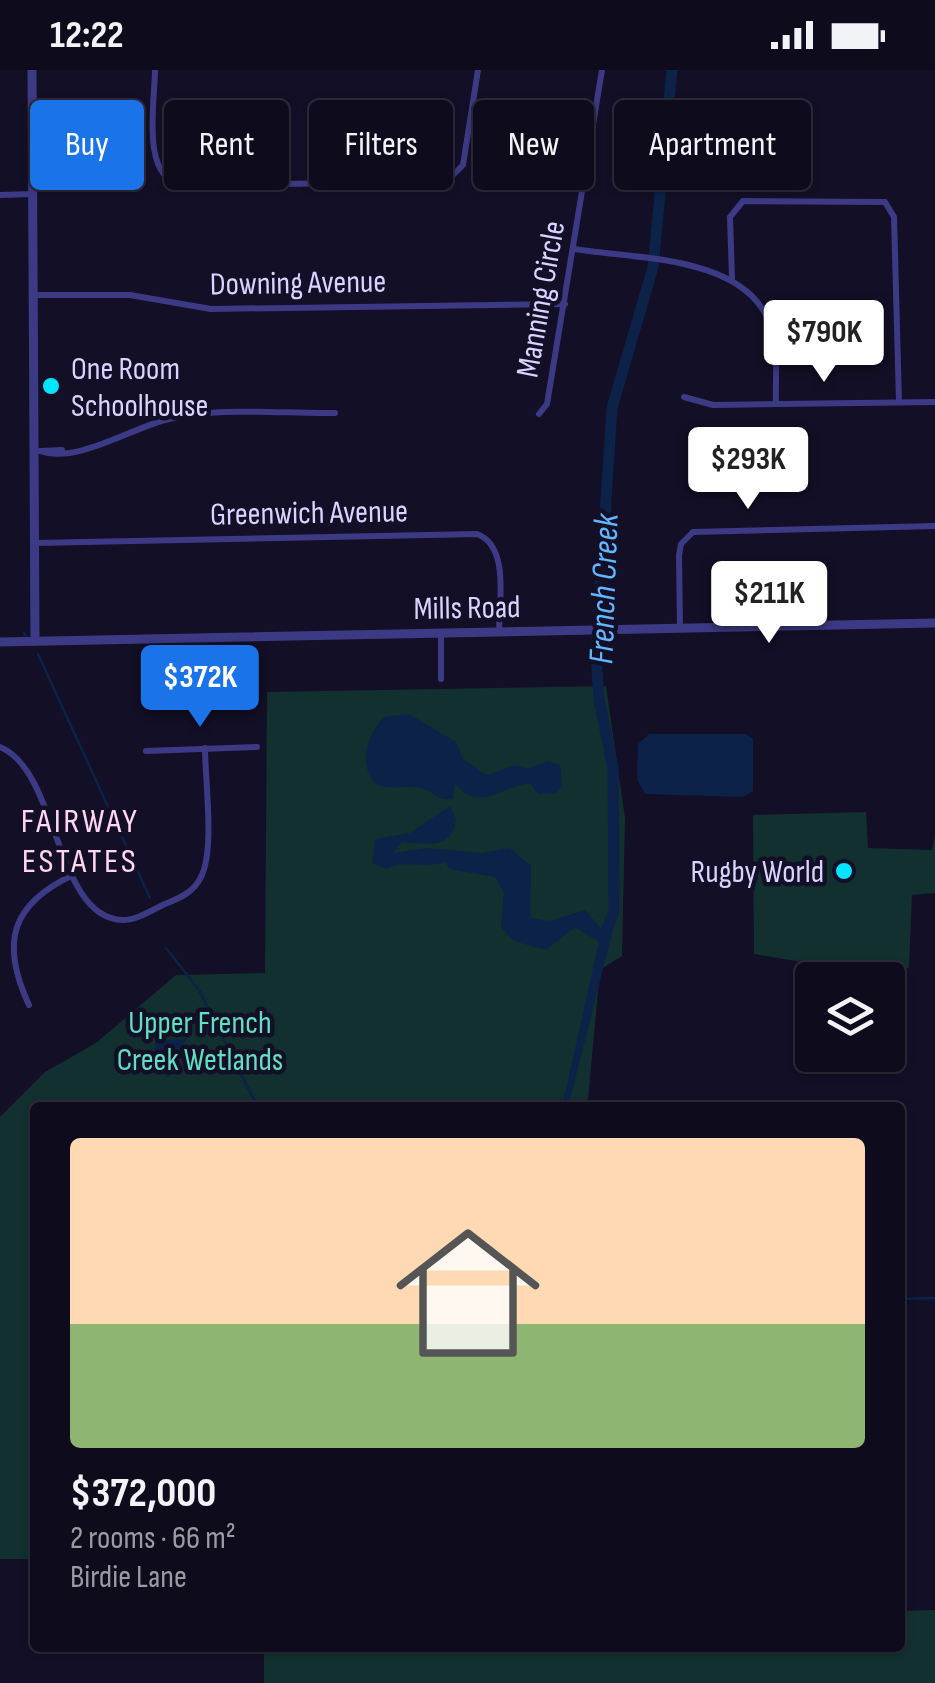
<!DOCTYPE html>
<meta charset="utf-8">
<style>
body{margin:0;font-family:"Sofia Sans Condensed",sans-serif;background:#1c1929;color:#f1f3f6;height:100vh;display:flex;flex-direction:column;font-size:38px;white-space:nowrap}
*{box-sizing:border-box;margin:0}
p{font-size:32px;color:#9b9ba3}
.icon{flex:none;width:55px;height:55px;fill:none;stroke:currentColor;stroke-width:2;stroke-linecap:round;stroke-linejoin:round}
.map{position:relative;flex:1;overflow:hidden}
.drawer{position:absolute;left:30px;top:1032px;width:875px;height:550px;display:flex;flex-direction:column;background:#0e0b1c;border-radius:10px;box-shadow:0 2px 8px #0004,0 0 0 2px #2e2b3b}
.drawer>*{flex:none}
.hud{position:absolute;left:30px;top:30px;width:875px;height:90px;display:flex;gap:20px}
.tools{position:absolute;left:795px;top:892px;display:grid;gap:20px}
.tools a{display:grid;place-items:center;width:110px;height:110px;border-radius:10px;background:#0e0b1c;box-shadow:0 2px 8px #0004,0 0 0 2px #2e2b3b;font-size:50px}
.price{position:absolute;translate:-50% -85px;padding:0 22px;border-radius:10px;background:#fff;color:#222;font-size:32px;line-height:65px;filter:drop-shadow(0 2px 5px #0008)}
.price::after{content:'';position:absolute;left:50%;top:60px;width:30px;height:22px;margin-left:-15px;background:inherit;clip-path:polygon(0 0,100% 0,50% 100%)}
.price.selected{background:#1a73e8;color:#fff}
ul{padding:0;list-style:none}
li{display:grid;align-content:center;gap:20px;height:530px;padding:0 40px}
li span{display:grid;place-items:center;height:310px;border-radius:10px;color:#555}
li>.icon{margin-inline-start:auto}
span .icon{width:180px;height:180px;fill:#fffc;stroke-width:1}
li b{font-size:42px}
.tag{padding:0 35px;border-radius:10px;background:#0e0b1c;box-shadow:0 2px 8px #0004,0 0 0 2px #2e2b3b;font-size:35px;line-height:90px}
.tag.selected{background:#1a73e8;color:#fff}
.status{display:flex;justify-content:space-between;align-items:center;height:70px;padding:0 50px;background:#0e0b1c;direction:ltr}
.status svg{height:28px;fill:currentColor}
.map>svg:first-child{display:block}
.green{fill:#12302f}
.water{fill:#0c2248}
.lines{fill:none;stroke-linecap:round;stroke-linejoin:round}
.stream{stroke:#0c2248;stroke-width:2.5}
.river{stroke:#0c2248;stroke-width:11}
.minor{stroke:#3d3a85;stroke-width:6}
.tertiary{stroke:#3d3a85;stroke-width:9}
.poi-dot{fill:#00e5ff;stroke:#130f26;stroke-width:4}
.labels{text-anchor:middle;stroke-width:9;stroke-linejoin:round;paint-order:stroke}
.street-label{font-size:32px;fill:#d9d4ff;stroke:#130f26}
.poi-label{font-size:32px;fill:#d9d4ff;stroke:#130f26;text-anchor:start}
.park-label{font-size:32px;fill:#5fe0c0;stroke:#130f26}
.water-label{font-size:35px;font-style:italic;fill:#62b6ff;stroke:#130f26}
.neighbourhood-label{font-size:35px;letter-spacing:2.5px;fill:#ffd6f0;stroke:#130f26}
</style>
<div class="status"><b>12:22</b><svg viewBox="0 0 49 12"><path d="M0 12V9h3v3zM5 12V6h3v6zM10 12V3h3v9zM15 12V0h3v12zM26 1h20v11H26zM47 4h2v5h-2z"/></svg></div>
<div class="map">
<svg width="935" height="1613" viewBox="0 0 935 1613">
<rect width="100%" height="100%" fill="#130f26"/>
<!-- green -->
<g class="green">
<path d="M606,616L625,748L622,886L600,900L588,1029L579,1037L35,1038V1489H0V1047L45,1002L96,973L176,905L265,903L267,622Z"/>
<path d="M866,742L868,778L932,780L935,766V823L912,825L909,898L849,900L754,884L753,745Z"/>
<path d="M935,1540V1613H264V1578H900V1541Z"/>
</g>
<!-- water -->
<g class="water">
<path d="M409,644L456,672L463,689L485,704C500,706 508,689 527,699L547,691L560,695L562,715L557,723L538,724L531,714H525C495,720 478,742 455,713L453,729C437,731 437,724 424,719C408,713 393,722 376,714C357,693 367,666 384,647Z"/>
<path d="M649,664H746L753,669V721L743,727L645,724L637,709L638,674Z"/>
<path d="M450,736L456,750C451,781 426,773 402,772L393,783L428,778L482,783L510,778L531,796L530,848L550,851L585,840L603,861L609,845L616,848L568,1037H562L599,872L575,857L546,880L514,871L501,857L504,823L495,807L450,799L445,792C426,799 402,789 387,799L372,793L375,769L410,763Z"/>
<path d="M187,969L176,983L180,997L168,1007L153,997L155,971Z"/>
</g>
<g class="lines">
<!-- stream -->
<g class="stream">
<path d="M24,563L26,566"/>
<path d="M38,584L150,828"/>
<path d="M166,878L199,920L258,1038"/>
<path d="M900,1229L935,1228"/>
</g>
<!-- river -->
<path class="river" d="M607,858L614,842L613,698L599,630L596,583L612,338L653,197L672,0"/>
<!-- minor -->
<g class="minor">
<path d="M155,0C155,31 140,108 182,115L446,112L463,95L478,0"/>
<path d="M0,125L33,124"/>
<path d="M574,179C636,189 748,185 771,257C779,281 775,309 776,334"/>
<path d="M732,208L730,147L743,131L885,132L894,147L899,332"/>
<path d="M33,225H130L211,239L565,234"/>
<path d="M684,327L713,335L935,332"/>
<path d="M539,344L547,334L602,0"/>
<path d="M62,380L40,381C76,394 130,359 165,350C217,336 281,344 335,343"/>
<path d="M35,473L477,464C510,476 499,533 499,562"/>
<path d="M680,558L679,485L681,474L693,462L935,456"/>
<path d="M441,563V609"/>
<path d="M0,677C59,701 55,849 123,850C137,850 152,840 165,834C180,828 194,822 201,807C215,780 205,710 205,678"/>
<path d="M146,681L257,677"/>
<path d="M29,935C0,873 11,834 73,805"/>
</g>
<!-- tertiary -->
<g class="tertiary">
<path d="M32,0L35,571"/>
<path d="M0,572L935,553"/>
</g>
</g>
<!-- markers -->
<g class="poi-dot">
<circle cx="51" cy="316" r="10"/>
<circle cx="844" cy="801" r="10"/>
</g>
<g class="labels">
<!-- street labels -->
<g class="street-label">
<text transform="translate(298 212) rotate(-1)" y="11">Downing Avenue</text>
<text transform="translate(540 229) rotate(-80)" y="11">Manning Circle</text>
<text transform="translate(309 442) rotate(-1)" y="11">Greenwich Avenue</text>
<text transform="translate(467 537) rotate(-1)" y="11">Mills Road</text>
</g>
<!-- poi labels -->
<g class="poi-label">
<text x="71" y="309">One Room<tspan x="71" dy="37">Schoolhouse</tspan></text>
<text x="824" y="812" text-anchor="end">Rugby World</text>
</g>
<!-- park labels -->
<g class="park-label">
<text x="200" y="963">Upper French<tspan x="200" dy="37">Creek Wetlands</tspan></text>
</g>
<!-- water labels -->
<g class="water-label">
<text transform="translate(603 519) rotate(-88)" y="12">French Creek</text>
</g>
<!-- neighbourhood labels -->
<g class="neighbourhood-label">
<text x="80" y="762">FAIRWAY<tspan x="80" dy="40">ESTATES</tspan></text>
</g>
</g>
</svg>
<div class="tools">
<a><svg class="icon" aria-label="layers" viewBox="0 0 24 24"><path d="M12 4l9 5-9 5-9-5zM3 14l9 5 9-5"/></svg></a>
</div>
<b class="price" style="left:824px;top:315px">$790K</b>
<b class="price" style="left:748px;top:442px">$293K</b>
<b class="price" style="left:769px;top:576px">$211K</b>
<b class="price selected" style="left:200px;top:660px">$372K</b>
<div class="hud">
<a class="tag selected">Buy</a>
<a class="tag">Rent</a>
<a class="tag">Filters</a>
<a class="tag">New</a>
<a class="tag">Apartment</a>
</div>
<section class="drawer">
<ul>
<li><span style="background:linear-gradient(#ffd9b3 60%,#8fb573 0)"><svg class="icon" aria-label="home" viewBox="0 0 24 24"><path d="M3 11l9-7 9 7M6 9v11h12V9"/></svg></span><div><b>$372,000</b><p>2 rooms · 66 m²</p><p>Birdie Lane</p></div></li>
</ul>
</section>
</div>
